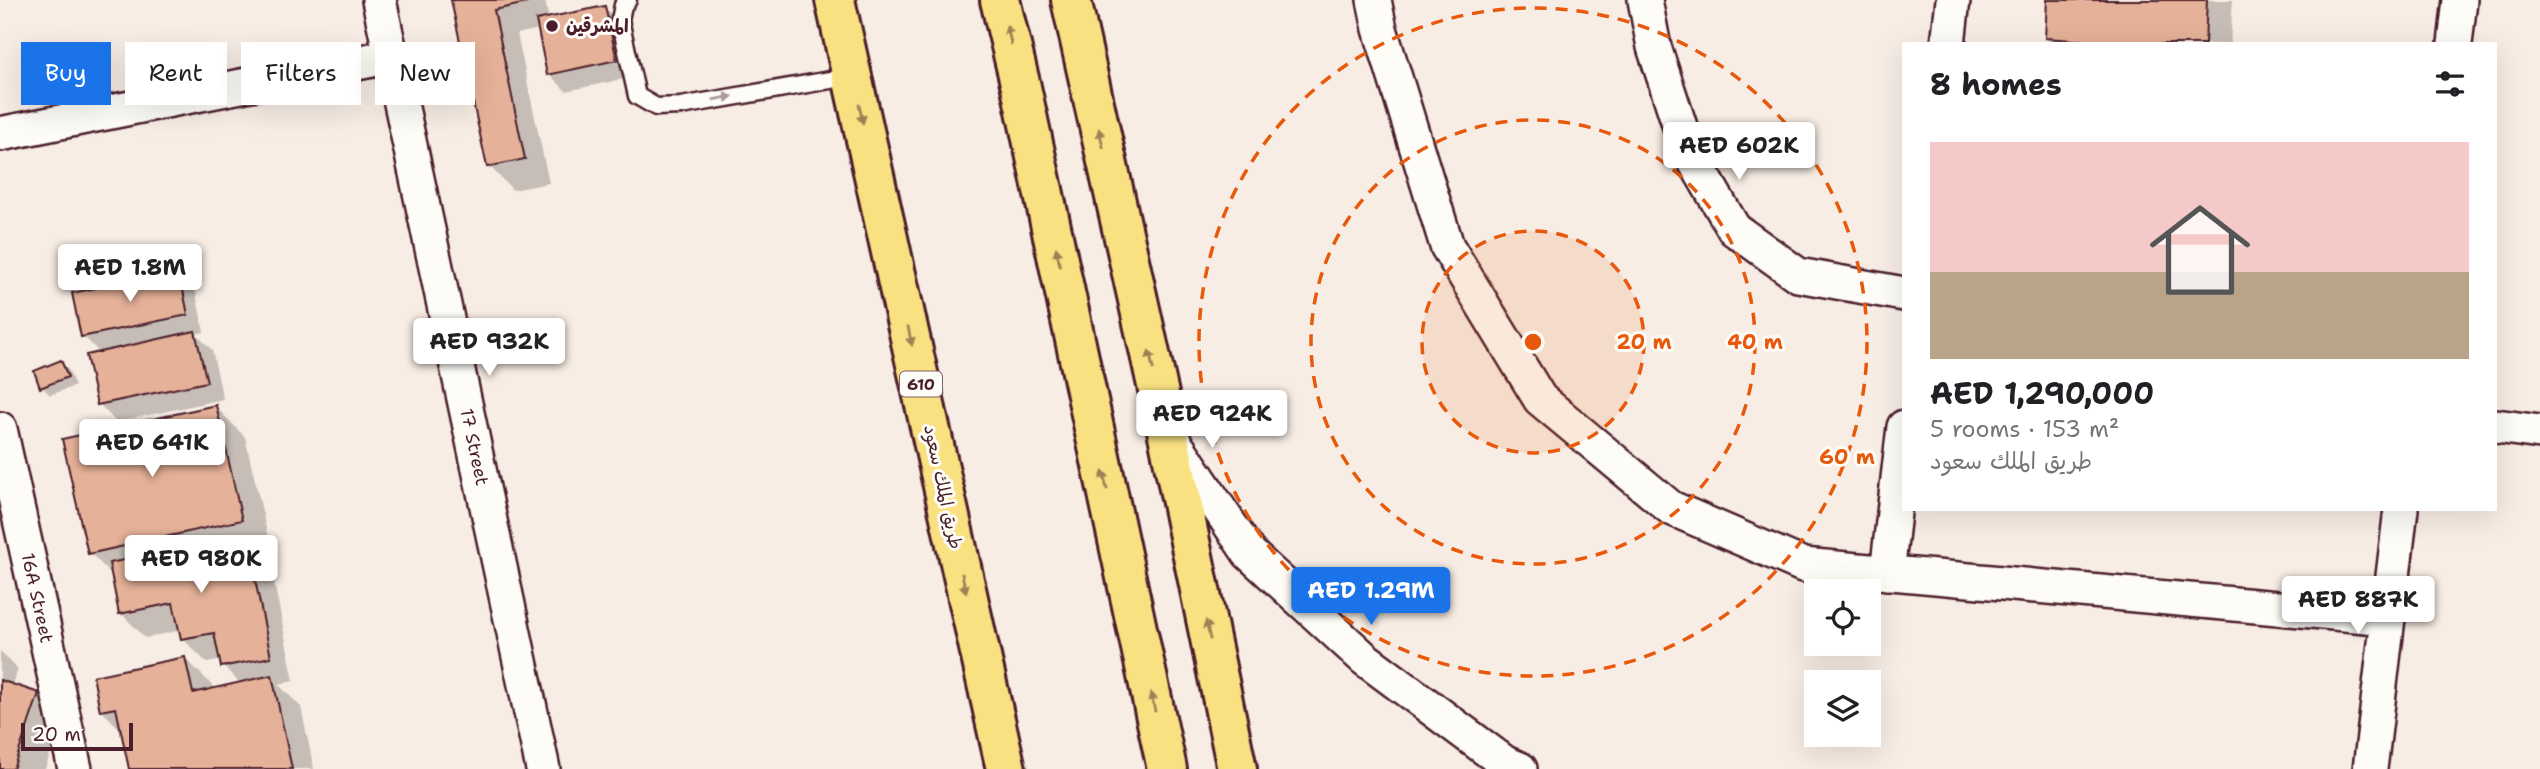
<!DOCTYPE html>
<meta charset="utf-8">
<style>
body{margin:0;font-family:"Shantell Sans","Playpen Sans Arabic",sans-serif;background:#f6f6f6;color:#202124;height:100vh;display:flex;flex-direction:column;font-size:26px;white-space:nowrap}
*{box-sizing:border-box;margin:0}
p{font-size:23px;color:#757577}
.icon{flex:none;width:38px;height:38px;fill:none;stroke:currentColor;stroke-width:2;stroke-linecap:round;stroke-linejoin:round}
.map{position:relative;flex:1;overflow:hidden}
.drawer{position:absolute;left:1902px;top:42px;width:595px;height:469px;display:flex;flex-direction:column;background:#fff;border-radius:0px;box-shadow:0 7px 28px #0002}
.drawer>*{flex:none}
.guide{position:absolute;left:21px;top:42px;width:665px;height:63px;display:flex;gap:14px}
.fabs{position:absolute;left:1804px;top:579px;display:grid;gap:14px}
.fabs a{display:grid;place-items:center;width:77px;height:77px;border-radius:0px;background:#fff;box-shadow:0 7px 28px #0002;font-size:35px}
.scale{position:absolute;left:21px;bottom:18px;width:112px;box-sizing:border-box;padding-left:7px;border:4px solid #4a1f2b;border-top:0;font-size:19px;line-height:24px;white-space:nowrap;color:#4a1f2b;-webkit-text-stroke:5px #fdfcf7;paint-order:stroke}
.price{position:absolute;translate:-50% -60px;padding:0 16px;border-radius:7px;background:#fff;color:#222;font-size:23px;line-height:46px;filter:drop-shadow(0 2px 4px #0008)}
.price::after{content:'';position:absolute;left:50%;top:42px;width:21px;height:16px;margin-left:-10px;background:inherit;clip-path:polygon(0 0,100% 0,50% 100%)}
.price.on{background:#1a73e8;color:#fff}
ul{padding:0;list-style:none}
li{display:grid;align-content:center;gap:14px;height:371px;padding:0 28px}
li span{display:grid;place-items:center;height:217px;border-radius:0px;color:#555}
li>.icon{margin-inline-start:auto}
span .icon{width:126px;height:126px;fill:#fffc;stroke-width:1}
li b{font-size:30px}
h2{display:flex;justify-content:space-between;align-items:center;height:84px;padding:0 28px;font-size:30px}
.pill{padding:0 24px;border-radius:0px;background:#fff;box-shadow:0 7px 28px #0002;font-size:24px;line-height:63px}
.pill.on{background:#1a73e8;color:#fff}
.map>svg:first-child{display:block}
.shadow{fill:#0003}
.building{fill:#e5b198;stroke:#4a1f2b;stroke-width:2}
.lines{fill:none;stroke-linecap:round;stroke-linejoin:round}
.service-casing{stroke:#4a1f2b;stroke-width:21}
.minor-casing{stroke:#4a1f2b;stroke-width:38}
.primary-casing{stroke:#4a1f2b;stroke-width:44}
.service{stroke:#fdfcf7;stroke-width:16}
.minor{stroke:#fdfcf7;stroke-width:33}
.primary{stroke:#f9e181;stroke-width:38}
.oneway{fill:#a28056}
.oneway2{fill:#ac999b}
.ring{fill:none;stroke:#e8590c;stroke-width:3.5;stroke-dasharray:12 9}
.poi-dot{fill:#4a1f2b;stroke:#fdfcf7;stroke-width:2.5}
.labels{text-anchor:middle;stroke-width:6;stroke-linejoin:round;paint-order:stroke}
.shield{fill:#fdfcf7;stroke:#806168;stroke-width:2}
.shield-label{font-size:16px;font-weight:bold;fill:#4a1f2b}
.poi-label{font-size:18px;font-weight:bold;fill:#4a1f2b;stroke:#fdfcf7;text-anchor:start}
.street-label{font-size:18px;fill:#4a1f2b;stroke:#fdfcf7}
.centre{fill:#e8590c;stroke:#fdfcf7;stroke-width:3.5}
.ring-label{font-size:21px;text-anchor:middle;font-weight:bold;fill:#e8590c;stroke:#fdfcf7;stroke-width:6;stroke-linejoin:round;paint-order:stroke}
</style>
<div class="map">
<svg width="2540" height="769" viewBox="0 0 2540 769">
<rect width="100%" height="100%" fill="#f8ede4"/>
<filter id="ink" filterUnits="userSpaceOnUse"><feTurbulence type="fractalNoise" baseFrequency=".0143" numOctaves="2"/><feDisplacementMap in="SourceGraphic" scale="14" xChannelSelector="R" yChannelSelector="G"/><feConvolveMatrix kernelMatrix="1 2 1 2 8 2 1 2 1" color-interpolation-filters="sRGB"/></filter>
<g filter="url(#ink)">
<!-- shadow -->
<g class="shadow">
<path d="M453,0H545L549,20L605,8L622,25L633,77L566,91L549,74L539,29L517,34L549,183L513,190L489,166Z"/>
<path d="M2049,0H2233L2230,44H2052L2046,38Z"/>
<path d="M178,272L195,289L204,332L196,334L212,350L223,399L116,422L99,404L100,353L83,336Z"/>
<path d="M61,362L69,371L75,386L50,395L42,387Z"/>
<path d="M216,407L245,437L271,550L260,552L270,562L294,681L278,684L301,707L314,769H130L122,731L101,710L185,658L215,688L241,684L223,666L222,660L207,663L182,638L181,630L145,638L121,613L114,577L90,553Z"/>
<path d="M0,651L18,669L12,686L38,695L62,719L45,769H0Z"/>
</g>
<!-- building -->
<g class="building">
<path d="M451,0H526L527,3L494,10L525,159L487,167Z"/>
<path d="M2047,0H2207L2205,44H2132L2045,38Z"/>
<path d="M605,6L617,60L547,75L536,20Z"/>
<path d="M179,270L188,315L81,337L72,293Z"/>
<path d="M195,331L207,382L97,405L86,355Z"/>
<path d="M61,360L68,377L40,388L34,371Z"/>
<path d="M216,405L242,520L88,554L62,439Z"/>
<path d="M246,536L271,657L221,667L214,633L181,639L173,603L119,614L109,563Z"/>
<path d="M185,657L193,693L272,675L292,769H129L116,708L100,711L93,676Z"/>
<path d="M0,680L39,693L13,769H0Z"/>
</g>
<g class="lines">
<defs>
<path id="service" d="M628,0L623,5L620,20L637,96L656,107L681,106L853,76"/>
<g id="minor">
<path id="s1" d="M379,0L543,769"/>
<path d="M1374,0L1380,29L1447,246L1540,399L1671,508L1803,565L2388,618"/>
<path d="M1645,0L1654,47L1687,148L1734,229L1798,275L1904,294"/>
<path d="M1948,44L1953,0"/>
<path d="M2455,44L2460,0"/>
<path d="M0,134L392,56"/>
<path d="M2496,426L2540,432"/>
<path id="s2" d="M0,429L75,769"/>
<path d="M1171,437L1249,553L1365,659L1505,763L1520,769"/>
<path d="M1887,573L1904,427"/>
<path d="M2370,769L2401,509"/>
</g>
<g id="primary">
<path d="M835,0L1006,769"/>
<path d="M1000,0L1021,87L1167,769"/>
<path d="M1071,0L1167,430L1237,769"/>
</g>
</defs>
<!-- service casing -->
<use href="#service" class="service-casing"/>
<!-- minor casing -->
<use href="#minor" class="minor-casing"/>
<!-- primary casing -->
<use href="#primary" class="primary-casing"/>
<!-- service -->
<use href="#service" class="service"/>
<!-- minor -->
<use href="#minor" class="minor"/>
<!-- primary -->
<use href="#primary" class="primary"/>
</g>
<!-- one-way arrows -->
<defs><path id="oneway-solid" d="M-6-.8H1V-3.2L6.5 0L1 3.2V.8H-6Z" transform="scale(1.75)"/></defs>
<g class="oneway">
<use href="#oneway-solid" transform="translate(1009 35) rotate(-104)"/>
<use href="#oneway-solid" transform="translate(861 114) rotate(78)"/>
<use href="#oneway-solid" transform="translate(1101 138) rotate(-103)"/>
<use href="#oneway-solid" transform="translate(1058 257) rotate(-102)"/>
<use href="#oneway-solid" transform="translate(910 336) rotate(78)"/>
<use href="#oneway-solid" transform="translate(1151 360) rotate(-103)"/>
<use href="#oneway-solid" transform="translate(1105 480) rotate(-102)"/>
<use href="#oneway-solid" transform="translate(964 583) rotate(78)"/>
<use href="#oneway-solid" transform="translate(1208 630) rotate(-102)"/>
<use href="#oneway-solid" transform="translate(1153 702) rotate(-102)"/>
</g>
<use class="oneway2" href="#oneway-solid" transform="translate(723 98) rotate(-10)"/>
</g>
<!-- distance rings -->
<circle cx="1533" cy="342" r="111" fill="#e8590c" fill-opacity=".12"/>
<g class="ring">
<circle cx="1533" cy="342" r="111"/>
<circle cx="1533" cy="342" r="222"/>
<circle cx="1533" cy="342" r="334"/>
</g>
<!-- markers -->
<circle class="poi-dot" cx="552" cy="26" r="7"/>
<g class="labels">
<!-- shield labels -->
<rect class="shield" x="900" y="371.5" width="42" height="25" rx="5"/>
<g class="shield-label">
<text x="921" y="390">610</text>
</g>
<!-- poi labels -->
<g class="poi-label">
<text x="566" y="32">المشرقين</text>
</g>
<!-- street labels -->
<g class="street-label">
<text dy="6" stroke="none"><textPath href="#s1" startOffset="457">17 Street</textPath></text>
<text transform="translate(943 487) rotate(78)" y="6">طريق الملك سعود</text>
<text dy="6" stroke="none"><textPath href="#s2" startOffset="173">16A Street</textPath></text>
</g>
</g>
<circle cx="1533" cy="342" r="10" class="centre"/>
<g class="ring-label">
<text x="1644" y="349">20 m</text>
<text x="1755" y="349">40 m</text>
<text x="1847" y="464">60 m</text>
</g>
</svg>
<div class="fabs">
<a><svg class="icon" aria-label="locate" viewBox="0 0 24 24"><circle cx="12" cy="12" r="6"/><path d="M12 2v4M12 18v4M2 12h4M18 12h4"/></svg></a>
<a><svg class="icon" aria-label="layers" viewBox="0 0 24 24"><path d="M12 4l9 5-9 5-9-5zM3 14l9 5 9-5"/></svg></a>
</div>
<div class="scale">20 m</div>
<b class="price" style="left:1739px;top:182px">AED 602K</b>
<b class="price" style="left:130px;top:304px">AED 1.8M</b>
<b class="price" style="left:489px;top:378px">AED 932K</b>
<b class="price" style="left:1212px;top:450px">AED 924K</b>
<b class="price" style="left:152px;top:479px">AED 641K</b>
<b class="price" style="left:201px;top:595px">AED 980K</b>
<b class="price on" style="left:1371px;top:627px">AED 1.29M</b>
<b class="price" style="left:2358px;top:636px">AED 887K</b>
<div class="guide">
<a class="pill on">Buy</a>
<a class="pill">Rent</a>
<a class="pill">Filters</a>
<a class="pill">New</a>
</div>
<section class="drawer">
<h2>8 homes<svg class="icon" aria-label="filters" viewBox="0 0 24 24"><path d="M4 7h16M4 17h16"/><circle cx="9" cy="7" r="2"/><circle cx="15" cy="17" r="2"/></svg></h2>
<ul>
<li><span style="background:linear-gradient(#f6c9c9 60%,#b9a48a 0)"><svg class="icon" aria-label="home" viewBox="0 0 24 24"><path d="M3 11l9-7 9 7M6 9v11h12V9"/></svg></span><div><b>AED 1,290,000</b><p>5 rooms · 153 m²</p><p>طريق الملك سعود</p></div></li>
</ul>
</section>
</div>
